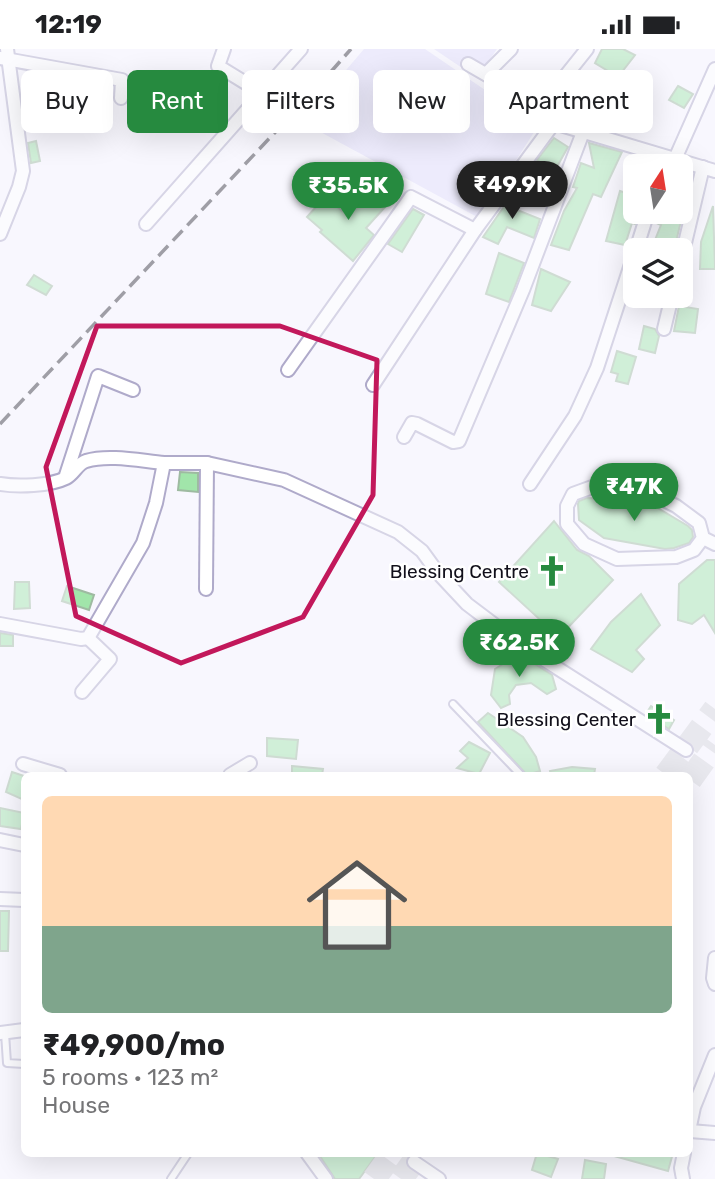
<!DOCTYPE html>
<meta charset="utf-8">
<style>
body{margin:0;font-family:Rubik,sans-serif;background:#f6f6f6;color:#202124;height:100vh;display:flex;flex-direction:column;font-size:26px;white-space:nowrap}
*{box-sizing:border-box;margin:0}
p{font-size:23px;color:#757577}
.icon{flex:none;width:38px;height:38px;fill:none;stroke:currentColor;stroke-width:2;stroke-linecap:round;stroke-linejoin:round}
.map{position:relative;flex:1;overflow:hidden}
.details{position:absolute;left:21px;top:723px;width:672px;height:385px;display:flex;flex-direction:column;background:#fff;border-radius:10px;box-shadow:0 7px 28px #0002}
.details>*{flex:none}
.top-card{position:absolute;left:21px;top:21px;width:674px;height:63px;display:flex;gap:14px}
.needle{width:46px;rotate:12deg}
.fabs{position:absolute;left:623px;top:105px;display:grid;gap:14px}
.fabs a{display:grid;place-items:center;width:70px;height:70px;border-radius:10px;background:#fff;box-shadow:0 7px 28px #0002;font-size:35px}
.price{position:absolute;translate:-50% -60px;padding:0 16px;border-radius:24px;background:#268a3f;color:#fff;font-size:23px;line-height:46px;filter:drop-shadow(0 2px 4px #0008)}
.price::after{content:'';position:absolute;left:50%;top:42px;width:21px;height:16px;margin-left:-10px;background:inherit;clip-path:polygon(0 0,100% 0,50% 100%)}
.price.active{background:#222;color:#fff}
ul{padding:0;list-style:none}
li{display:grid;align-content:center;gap:14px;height:371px;padding:0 21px}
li+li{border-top:2px solid #e0e0e0}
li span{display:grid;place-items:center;height:217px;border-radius:10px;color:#555}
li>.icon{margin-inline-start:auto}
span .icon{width:126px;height:126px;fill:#fffc;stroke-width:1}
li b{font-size:30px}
.pill{padding:0 24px;border-radius:10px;background:#fff;box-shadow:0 7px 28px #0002;font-size:24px;line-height:63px}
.pill.active{background:#268a3f;color:#fff}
.status{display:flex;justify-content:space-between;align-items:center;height:49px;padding:0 35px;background:#fff;direction:ltr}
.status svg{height:19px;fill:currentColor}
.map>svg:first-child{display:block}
.green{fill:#dfdbfa}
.building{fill:#a1e5aa;stroke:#9ebaa1;stroke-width:2}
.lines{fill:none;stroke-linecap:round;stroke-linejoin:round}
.highway-tunnel{stroke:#d6d4dc;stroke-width:24;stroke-dasharray:24 12;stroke-linecap:butt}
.lane-casing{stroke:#afaaca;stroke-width:10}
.street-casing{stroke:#afaaca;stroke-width:16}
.lane{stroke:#fff;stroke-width:6}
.street{stroke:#fff;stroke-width:12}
.rail{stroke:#33323c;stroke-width:3.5;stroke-dasharray:14 7;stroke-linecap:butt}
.marked{fill:none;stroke:#c2185b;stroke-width:5;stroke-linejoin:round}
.labels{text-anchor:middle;stroke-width:5;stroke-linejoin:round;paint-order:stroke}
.poi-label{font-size:19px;fill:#12101b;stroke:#fff;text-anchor:end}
</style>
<div class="status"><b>12:19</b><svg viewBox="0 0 49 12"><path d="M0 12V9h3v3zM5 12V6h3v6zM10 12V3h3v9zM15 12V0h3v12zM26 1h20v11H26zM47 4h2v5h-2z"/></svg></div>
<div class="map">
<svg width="715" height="1130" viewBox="0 0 715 1130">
<rect width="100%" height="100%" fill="#f8f7fe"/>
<!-- green -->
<g class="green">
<path d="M364,0H425L538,77L479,169L302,73Z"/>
<path d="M434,0H497L477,29Z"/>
</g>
<!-- building -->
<g class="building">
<path d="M602,0H623L635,6L618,28L595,14Z"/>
<path d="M678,37L693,45L684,59L669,51Z"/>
<path d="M632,39L644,46L634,72L616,63Z"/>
<path d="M554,89L568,98L554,123L537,111Z"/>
<path d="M36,92L40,112L31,114L28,94Z"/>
<path d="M589,94L622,103L601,148L593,145L569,201L551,196L564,162L577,139L573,138L581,114L594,119Z"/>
<path d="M681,122L692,125L676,193L673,201H651L661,176L654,173L657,163H681Z"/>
<path d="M364,139L385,158L366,179L374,186L353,212L320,183L322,181L307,168L326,147L342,162Z"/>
<path d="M620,142L635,147V163H639L635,175L632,174L625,196L606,192Z"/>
<path d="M514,143L524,149L517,161L540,170L534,189L507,178L498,195L483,188Z"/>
<path d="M713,157L715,220H700L701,193Z"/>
<path d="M413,160L424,166L402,203L388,195Z"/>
<path d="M499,204L524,214L509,253L486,245Z"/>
<path d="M541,220L570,233L551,262L532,256Z"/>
<path d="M34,226L52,237L46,246L27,236Z"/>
<path d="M679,257L698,260L695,284L674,282Z"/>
<path d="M644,277L655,280L659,287L655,304L639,300Z"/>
<path d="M617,302L636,308L628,335L616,332L618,325L611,323Z"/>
<path d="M180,423L198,424V443L178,441Z"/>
<path d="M587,449L644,451L688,477L692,481L693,488L689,494L674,499L665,500L604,489L579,471L578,455L579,452Z"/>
<path d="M554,472L577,501L589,507L613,531L559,588L499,533Z"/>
<path d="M707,511H715V584L704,566L692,575L678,571L679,535Z"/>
<path d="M15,533H29L30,559L14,560Z"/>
<path d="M67,537L94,546L89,561L62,552Z"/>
<path d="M641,545L660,576L636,601L644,610L632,623L591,600L611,573Z"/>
<path d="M0,584L13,586V597H0Z"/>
<path d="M519,605L552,626L556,640L547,645L531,634L516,636L509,646L510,655L501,659L491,646L495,620Z"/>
<path d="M651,657L674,671L669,680L646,665Z"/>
<path d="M488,664L523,688L536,708L540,722L527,726L478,673Z"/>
<path d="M267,689L298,691L296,710L267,707Z"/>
<path d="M469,693L490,704L479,725L457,719L468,709L460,702Z"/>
<path d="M292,717L323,720L322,726H292Z"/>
<path d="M572,718L595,720L594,726H551L550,722Z"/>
<path d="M12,723L24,727V751L6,743Z"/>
<path d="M0,759L24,764L21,780L0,777Z"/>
<path d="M0,862H9L8,902H0Z"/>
<path d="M318,1104H378L359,1130H335Z"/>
<path d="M537,1104L558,1110L551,1128L532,1121Z"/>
<path d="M614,1104H673L668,1122L614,1107Z"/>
<path d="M585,1111L606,1115L604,1130H582Z"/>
</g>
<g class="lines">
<!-- highway-tunnel -->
<g class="highway-tunnel">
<path d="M666,726L715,660"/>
<path d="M690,731L715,696"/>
<path d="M374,1130L393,1104"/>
<path d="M401,1130L420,1104"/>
</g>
<defs>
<g id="lane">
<path d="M453,655L521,726"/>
<path d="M5,984L7,1014L24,1015"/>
<path d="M171,1130L187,1106L186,1104"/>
</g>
<g id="street">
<path d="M224,0L218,17L262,44"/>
<path d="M0,9L122,31L121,49"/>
<path d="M468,15L520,45L543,55L554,74"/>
<path d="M486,25L511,0"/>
<path d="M543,55L587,0"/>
<path d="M675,110L715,20"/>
<path d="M146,175L301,0"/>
<path d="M0,185L19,138L23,122L7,0"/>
<path d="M636,201L648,163"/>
<path d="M681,211L703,118"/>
<path d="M664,280L672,247"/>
<path d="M288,321L411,148L475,181L554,74L715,122"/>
<path d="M373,336L475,181"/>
<path d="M404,388L412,374L417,375L453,393L459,392L523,241L583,83"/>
<path d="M66,426L98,327L133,341"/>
<path d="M0,435C17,438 50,437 66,429C74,425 77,415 86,412C109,405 141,412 164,414"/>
<path d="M530,435L575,367L597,319L635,203"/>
<path d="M703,489L694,501L676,508L617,510L584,495L567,475V457L573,445L595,437L644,441L676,457L699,474L703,489L715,495"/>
<path d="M206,540L207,414"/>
<path d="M0,575L81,590L88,589L143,494L156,454L164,414H207L284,431L398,483L422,502L438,524L467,555L521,596L686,701"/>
<path d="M82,643L110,610L88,589"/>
<path d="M23,715L60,726"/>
<path d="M230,726L250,714"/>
<path d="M0,791L24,796"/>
<path d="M0,850L24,851"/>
<path d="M715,909L713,929L715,935"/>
<path d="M0,984L24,981"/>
<path d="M690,1077L694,1058L715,1006"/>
<path d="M690,1082L715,1084"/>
<path d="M307,1104L326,1130"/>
<path d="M414,1113L439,1130"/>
<path d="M683,1130L681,1119L684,1104"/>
</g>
</defs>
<!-- lane casing -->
<use href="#lane" class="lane-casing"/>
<!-- street casing -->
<use href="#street" class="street-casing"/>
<!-- lane -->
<use href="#lane" class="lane"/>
<!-- street -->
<use href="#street" class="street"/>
<!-- rail -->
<path class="rail" d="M0,375L314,42L351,0"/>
</g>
<!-- marked area -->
<path d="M0 0H715V1130H0ZM97,277H280L377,311L373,446L303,568L181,614L76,567L46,418Z" fill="#f8f7fe" fill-opacity=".55" fill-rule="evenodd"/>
<path class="marked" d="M97,277H280L377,311L373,446L303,568L181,614L76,567L46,418Z"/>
<!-- icons -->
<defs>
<symbol id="church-bare" viewBox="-9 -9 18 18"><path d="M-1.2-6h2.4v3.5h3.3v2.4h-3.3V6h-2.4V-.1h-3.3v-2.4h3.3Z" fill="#268a3f" stroke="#fff" stroke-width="2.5" paint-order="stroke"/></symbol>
</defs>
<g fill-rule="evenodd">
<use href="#church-bare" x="530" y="500" width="44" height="44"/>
<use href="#church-bare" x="637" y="648" width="44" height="44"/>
</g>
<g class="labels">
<!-- poi labels -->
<g class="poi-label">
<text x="529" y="529">Blessing Centre</text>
<text x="636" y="677">Blessing Center</text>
</g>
</g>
</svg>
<div class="fabs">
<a><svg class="needle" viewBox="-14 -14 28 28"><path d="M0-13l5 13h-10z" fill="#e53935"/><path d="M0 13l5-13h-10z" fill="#757577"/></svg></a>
<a><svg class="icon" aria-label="layers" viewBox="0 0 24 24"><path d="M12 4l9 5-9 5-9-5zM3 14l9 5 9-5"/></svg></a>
</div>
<b class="price active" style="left:512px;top:172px">₹49.9K</b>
<b class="price" style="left:348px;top:173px">₹35.5K</b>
<b class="price" style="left:634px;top:474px">₹47K</b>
<b class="price" style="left:519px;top:630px">₹62.5K</b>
<div class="top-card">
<a class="pill">Buy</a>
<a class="pill active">Rent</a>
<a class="pill">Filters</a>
<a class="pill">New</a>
<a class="pill">Apartment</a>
</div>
<section class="details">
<ul>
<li><span style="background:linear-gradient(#ffd9b3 60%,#7fa58c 0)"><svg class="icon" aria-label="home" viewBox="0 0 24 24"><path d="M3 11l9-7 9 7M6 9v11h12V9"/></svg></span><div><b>₹49,900/mo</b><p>5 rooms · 123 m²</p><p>House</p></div></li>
</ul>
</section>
</div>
